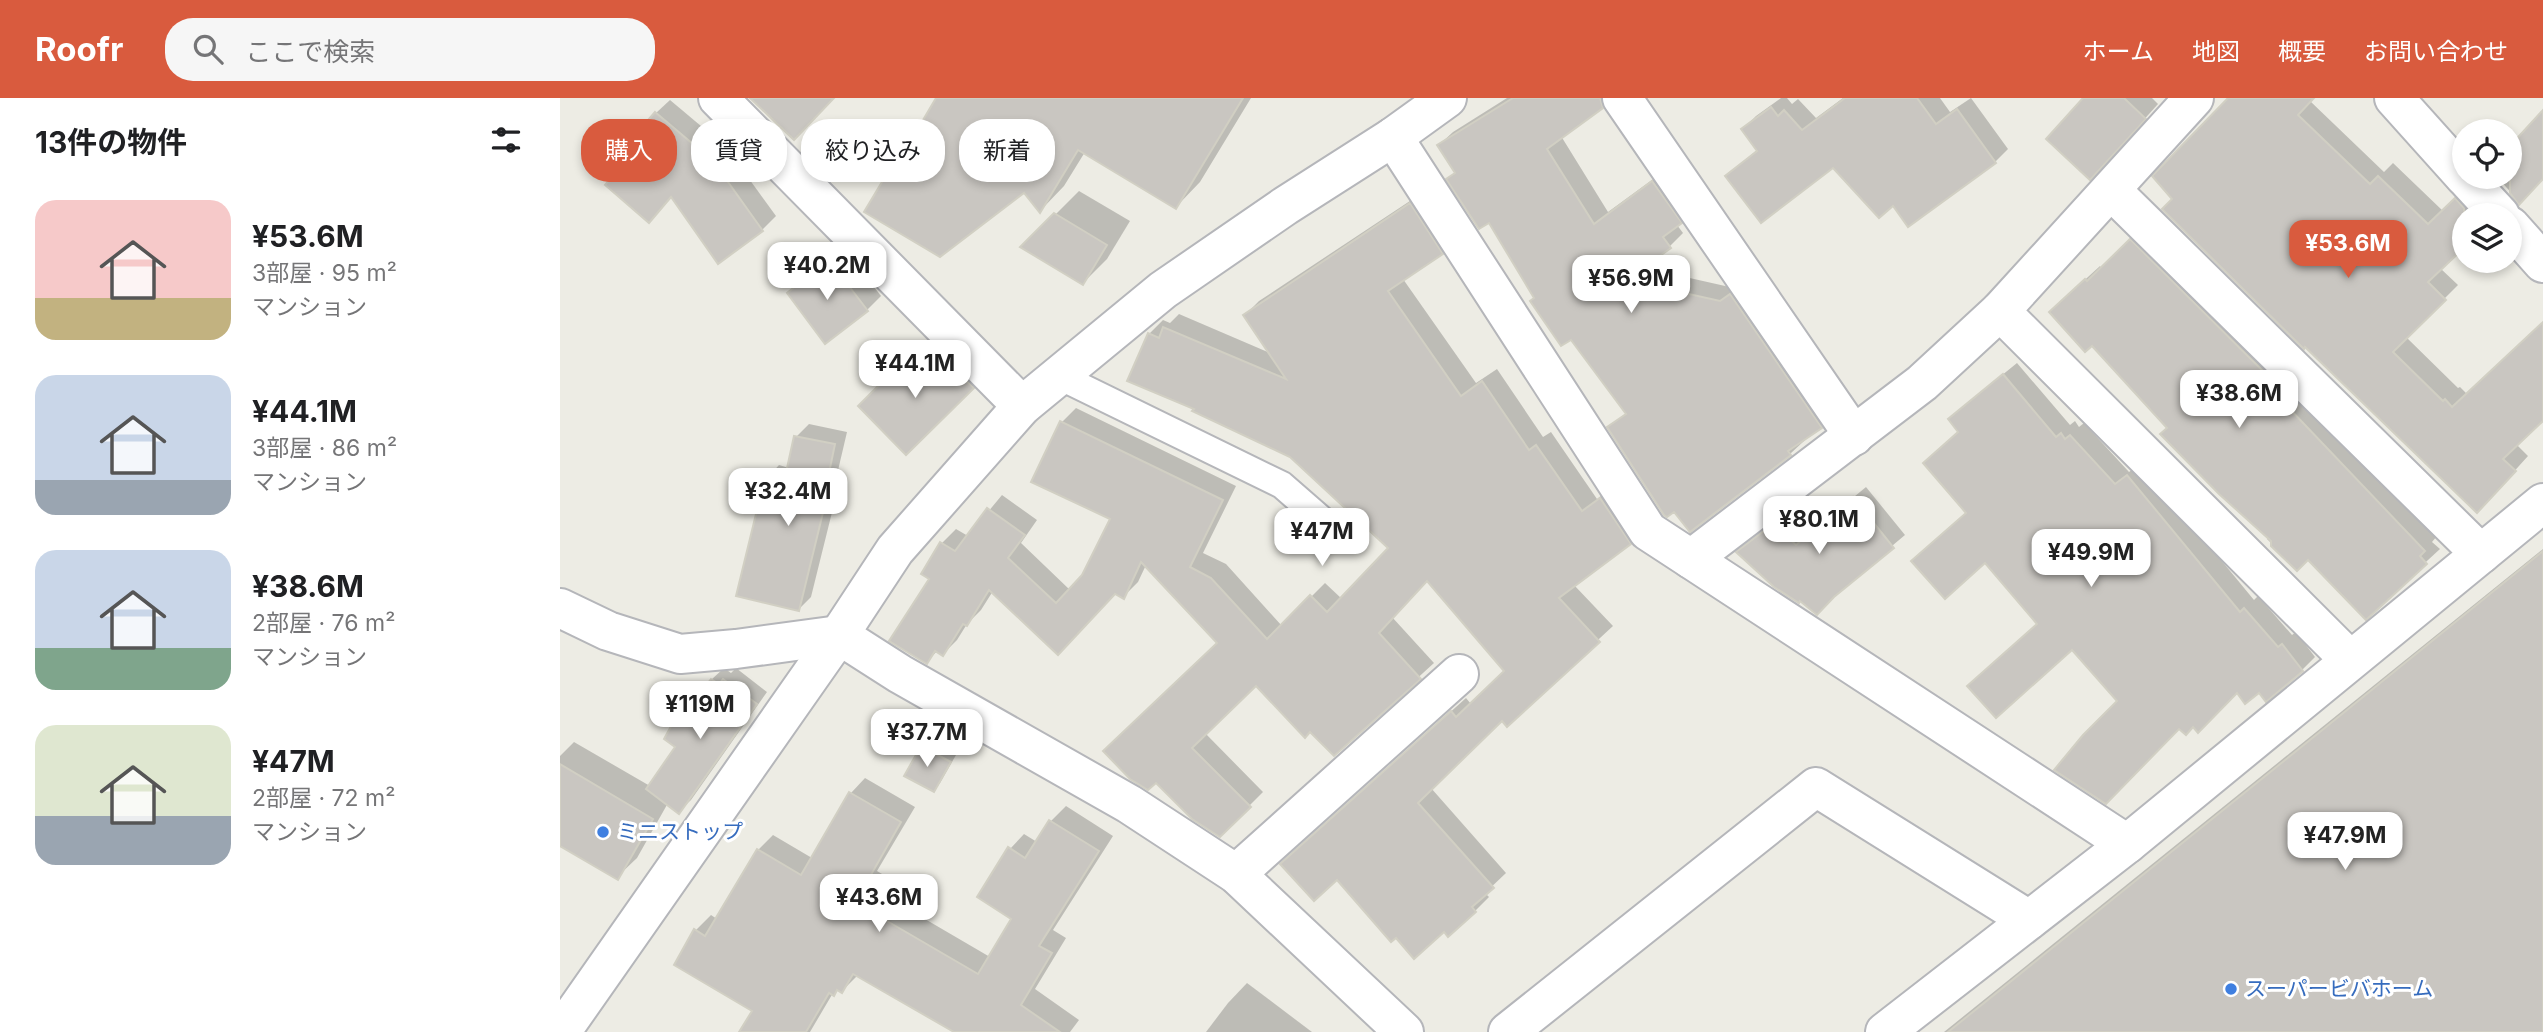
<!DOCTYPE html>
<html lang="ja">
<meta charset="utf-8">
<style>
body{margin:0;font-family:Inter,"Noto Sans JP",sans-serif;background:#f6f6f6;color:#202124;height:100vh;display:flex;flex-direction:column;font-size:26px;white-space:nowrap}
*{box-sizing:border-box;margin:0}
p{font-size:23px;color:#757577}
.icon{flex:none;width:38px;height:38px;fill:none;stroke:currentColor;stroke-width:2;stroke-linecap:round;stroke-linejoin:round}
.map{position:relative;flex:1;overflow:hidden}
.details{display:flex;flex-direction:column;background:#fff;width:560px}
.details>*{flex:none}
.top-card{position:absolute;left:21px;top:21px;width:665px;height:63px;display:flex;gap:14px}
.fabs{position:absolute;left:1892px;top:21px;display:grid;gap:14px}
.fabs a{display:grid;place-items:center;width:70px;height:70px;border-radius:50%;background:#fff;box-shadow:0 4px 10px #0003;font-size:35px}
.price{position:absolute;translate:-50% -60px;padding:0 16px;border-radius:14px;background:#fff;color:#222;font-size:23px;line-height:46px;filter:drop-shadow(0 2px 4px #0008)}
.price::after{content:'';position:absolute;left:50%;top:42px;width:21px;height:16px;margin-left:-10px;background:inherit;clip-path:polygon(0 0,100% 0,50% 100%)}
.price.active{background:#d95b3e;color:#fff}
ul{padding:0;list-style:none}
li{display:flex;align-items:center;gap:21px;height:175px;padding:0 35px}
li span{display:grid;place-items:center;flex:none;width:196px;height:140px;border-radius:21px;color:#555}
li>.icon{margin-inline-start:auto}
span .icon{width:84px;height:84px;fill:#fffc;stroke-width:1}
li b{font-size:30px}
h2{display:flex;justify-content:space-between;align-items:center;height:84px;padding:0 35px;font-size:30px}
.pill{padding:0 24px;border-radius:28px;background:#fff;box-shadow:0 4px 10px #0003;font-size:24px;line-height:63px}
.pill.active{background:#d95b3e;color:#fff}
header{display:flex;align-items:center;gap:42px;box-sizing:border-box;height:98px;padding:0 35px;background:#d95b3e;color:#fff}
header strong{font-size:33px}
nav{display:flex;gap:38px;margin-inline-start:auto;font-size:24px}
.search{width:490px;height:63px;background:#f6f6f6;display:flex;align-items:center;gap:18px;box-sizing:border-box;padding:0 24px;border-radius:28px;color:#757577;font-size:26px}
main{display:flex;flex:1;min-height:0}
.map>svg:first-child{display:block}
.shadow{fill:#0003}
.building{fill:#c9c6c1;stroke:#d1cfc3;stroke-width:2}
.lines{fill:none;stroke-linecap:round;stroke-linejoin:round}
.service-casing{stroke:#b5b6ba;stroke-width:30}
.minor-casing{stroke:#b5b6ba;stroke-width:42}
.service{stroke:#fff;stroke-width:26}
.minor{stroke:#fff;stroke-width:38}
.shop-dot{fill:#3f7fe0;stroke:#fff;stroke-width:2.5}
.labels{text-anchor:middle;stroke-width:6;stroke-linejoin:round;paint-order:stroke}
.shop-label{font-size:21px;fill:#366cbe;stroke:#fff;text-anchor:start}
</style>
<header>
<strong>Roofr</strong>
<div class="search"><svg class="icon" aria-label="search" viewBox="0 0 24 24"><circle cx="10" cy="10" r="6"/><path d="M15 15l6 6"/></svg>ここで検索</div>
<nav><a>ホーム</a><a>地図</a><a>概要</a><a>お問い合わせ</a></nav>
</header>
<main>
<section class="details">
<h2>13件の物件<svg class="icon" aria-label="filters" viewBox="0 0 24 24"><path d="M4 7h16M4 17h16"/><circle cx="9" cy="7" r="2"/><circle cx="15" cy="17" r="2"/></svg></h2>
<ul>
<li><span style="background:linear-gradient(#f6c9c9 70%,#c2b280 0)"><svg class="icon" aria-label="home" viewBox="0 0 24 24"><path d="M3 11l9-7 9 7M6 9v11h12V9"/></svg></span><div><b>¥53.6M</b><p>3部屋 · 95 m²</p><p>マンション</p></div></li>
<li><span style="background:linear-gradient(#c9d6e8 75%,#9aa5b1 0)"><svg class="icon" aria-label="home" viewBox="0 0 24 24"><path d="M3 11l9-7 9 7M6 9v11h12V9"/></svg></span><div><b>¥44.1M</b><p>3部屋 · 86 m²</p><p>マンション</p></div></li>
<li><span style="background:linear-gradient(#c9d6e8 70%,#7fa58c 0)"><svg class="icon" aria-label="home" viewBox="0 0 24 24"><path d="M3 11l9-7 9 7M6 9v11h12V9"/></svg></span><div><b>¥38.6M</b><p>2部屋 · 76 m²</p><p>マンション</p></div></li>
<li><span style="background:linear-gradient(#dfe7d0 65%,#9aa5b1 0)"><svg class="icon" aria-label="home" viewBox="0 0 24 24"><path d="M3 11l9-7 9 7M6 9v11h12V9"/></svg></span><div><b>¥47M</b><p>2部屋 · 72 m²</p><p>マンション</p></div></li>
</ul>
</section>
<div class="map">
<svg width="1983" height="934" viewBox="0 0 1983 934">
<rect width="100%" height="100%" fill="#edece4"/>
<!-- shadow -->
<g class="shadow">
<path d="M378,0H691L640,84L616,109L525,54L504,88L481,112L464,93L306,113L335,65L346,54Z"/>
<path d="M947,0H1050L1001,38L1048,114L1107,71L1134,111L1117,127L1123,135L1110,148L1081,169L1174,190L1274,315L1230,356L1049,330L1067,314L1011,239L976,199L929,122L888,81L896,73L879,47L893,34Z"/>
<path d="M1221,0H1227L1232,6L1238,1L1256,20L1283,0H1380L1390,14L1411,0L1448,51L1435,64L1333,105L1273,68L1167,78L1198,51L1183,31L1196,18Z"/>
<path d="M1526,0H1592L1598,6L1544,66Z"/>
<path d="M1670,0H1753L1750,3L1824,74L1833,65L1883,113L1902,95L1936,117H1904V148L1880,170L1898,187L1846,239L1898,290L1900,289L1907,296L1983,225V321L1956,346L1968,358L1931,399L1614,101Z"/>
<path d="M110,2L166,49L216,118L202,132L112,98L59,74L96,15Z"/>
<path d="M1983,15V80L1956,100L1937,79H1950V50Z"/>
<path d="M519,93L570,123L547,161L523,185L463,149Z"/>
<path d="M865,93L896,141L882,155L843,181L916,285L937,271L983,339L991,334L1037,401L1055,387L1084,431L1070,445L1014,487L1053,528L947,626L942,621L871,690L946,775L925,795L929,799L915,813L884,832L777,780L737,752L906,600L911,606L946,572L867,481L832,519L874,565L774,656L697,586L645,635L703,694L660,737L596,682L659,545L586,467L578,484L564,498L556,494L512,541L433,493L421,512L407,526L397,542L383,556L378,552L367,564L371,480L382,445L396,431L408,438L442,397L477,422L461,445L510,492L523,478L553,420L502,324L516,310L676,388L643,455L666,466L722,528L765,485L782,501L831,450L731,358L636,310L589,236L603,222L610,225L619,216L710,255L685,217L699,203Z"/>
<path d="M1585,129L1877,438L1872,444L1880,451L1806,519L1748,460L1737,471L1707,441L1709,438L1608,329L1505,200L1540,168L1541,170Z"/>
<path d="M284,150L321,198L307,212L229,195L243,181Z"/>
<path d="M369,241L426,275L346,355L301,308Z"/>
<path d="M1457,265L1510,327L1515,323L1519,329L1524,325L1569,374L1581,365L1694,502L1698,498L1732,537L1736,534L1755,559L1742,572L1699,592L1677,593L1634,627L1619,628L1560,603L1512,550L1479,525L1408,414L1400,333L1404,308Z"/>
<path d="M249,326L287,334L276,381L280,382L251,499L239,511L207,380L219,367L229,370L236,339Z"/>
<path d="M1306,389L1345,437L1276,495L1179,454L1226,415L1249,436Z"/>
<path d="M1983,451V934H1384Z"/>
<path d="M164,570L171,575L176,570L207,594L131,702L119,713L108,705L77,760L57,779L0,746V658L14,644L90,688L117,649L139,593Z"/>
<path d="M369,642L396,657L380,685L374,692L362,649Z"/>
<path d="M305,680L355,709L317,773L349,792L341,807L430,859L454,820L450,751L464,736L477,744L491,723L506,708L553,738L493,832L506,840L475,891L519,922L510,934H398L298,877L282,893L278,891L273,895L250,934H191L194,913L136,832L151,817L157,821L198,752L213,737L252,760L291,695Z"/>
<path d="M687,885L752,934H646L668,905Z"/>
</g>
<!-- building -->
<g class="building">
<path d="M190,0H274L234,42Z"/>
<path d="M376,0H683L616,111L518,52L480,115L464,95L380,159L304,114L334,64L337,66Z"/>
<path d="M953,0H1040L1043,10L987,51L1034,126L1092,83L1122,125L1103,139L1111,150L1066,182L1160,203L1170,196L1262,330L1228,353L1231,357L1130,434L1114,414L1107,419L1104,417L1047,329L1066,316L1011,242L1001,248L970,203L974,200L929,125L919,131L886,81L895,75L877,47Z"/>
<path d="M1285,0H1357L1376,26L1397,11L1436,65L1348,129L1333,108L1319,120L1273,70L1201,125L1165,78L1197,53L1181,31L1211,9L1218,18L1224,12L1242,32Z"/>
<path d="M1523,0H1564L1586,21L1530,82L1486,41Z"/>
<path d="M1668,0H1754L1738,17L1810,86L1818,78L1868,126L1895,100L1904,110V150L1868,184L1886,202L1833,254L1883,303L1885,301L1892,309L1983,224V323L1943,361L1956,373L1917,415L1745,249L1744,251L1602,111L1612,101L1592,78Z"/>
<path d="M1983,12V81L1959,107L1950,95V48Z"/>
<path d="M95,14L153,63L203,133L158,166L111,99L89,125L45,87L56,74L49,68Z"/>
<path d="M850,105L883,156L828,193L901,298L922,283L969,352L976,347L1022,413L1040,400L1071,446L999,500L1040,544L947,629L942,623L858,705L934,790L912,809L916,814L888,839L884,834L854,861L836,840L831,844L777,782L754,803L720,766L891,613L896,619L944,573L867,483L819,535L861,581L774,658L750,634L745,640L696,588L632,650L691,709L660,739L632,721L596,685L588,692L570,681L543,653L657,545L581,464L564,501L555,496L498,557L429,492L407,528L403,526L383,558L375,553L367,566L329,543L369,481L361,476L380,444L395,453L427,410L465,437L448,460L496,505L522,477L550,421L471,384L500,323L663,402L630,469L651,480L707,541L750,497L767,514L828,450L730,359L632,313L634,311L567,283L588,235L599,240L603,229L726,281L683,217Z"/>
<path d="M494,115L547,147L523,187L460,149Z"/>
<path d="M1570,141L1712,282L1707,287L1865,453L1860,458L1867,466L1806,522L1748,462L1737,473L1711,448V443L1659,396L1600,336L1607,330L1532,248L1525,254L1489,214L1525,181L1527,183Z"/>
<path d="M269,162L308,213L265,246L227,195Z"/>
<path d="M353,253L398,275L414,290L346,357L298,308Z"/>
<path d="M1443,276L1496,339L1501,335L1505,341L1510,337L1555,386L1567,377L1680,514L1684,510L1718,549L1722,546L1743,573L1706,604L1699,595L1685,606L1677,595L1638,635L1633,629L1626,637L1619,631L1546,706L1494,672L1523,637L1557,603L1512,552L1436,620L1407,588L1477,526L1425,465L1385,501L1351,463L1406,415L1363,365L1398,334L1388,321Z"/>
<path d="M234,338L275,346L265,394H268L239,513L176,498L205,379L224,384Z"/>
<path d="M1293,399L1334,450L1274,499L1257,517L1240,503L1239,505L1214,489L1176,454L1213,426L1236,447Z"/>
<path d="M1983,453V934H1388L1766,629Z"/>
<path d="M151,581L159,586L163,581L197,606L119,716L86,691L115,649L104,641L110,630L138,592L141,594Z"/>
<path d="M361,648L391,664L374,694L344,678Z"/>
<path d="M0,666L93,721L58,782L0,748Z"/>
<path d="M289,694L341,724L304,789L336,807L327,823L418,876L451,821L417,799L448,749L465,760L489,722L539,753L479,848L492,855L461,907L500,934H394L293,876L282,895L277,892L274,898L269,895L246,934H179L192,913L114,867L134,831L145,838L197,751L241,777Z"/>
</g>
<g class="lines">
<defs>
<path id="service" d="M497,277L722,387L761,421"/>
<g id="minor">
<path d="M158,0L462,308"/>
<path d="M1062,0L1294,338"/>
<path d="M1834,0L1904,78"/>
<path d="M833,39L1088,433L1567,746"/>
<path d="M1905,79L1940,117"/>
<path d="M1551,92L1921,456"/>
<path d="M1950,128L1983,165"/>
<path d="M1440,213L1790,562"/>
<path d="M1131,461L1362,285L1440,213L1634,0"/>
<path d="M0,510L48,533L120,556L176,551L279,537L340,576L569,706L676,776L844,934"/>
<path d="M676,776L899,576"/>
<path d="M1,934L279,537L335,452L462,308L603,192L725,108L833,39L887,0"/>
<path d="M948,934L1256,689L1469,822"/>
<path d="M1325,934L1567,746L1983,405"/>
</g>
</defs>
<!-- service casing -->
<use href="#service" class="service-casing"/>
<!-- minor casing -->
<use href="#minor" class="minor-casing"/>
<!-- service -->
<use href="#service" class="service"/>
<!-- minor -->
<use href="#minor" class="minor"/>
</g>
<!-- markers -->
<g class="shop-dot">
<circle cx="43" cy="734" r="7"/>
<circle cx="1671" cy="891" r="7"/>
</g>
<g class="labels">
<!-- shop labels -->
<g class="shop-label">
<text x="57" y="741">ミニストップ</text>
<text x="1685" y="898">スーパービバホーム</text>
</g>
</g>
</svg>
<div class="fabs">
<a><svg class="icon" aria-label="locate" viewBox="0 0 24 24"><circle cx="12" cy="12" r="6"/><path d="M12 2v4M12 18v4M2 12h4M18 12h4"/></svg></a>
<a><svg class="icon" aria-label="layers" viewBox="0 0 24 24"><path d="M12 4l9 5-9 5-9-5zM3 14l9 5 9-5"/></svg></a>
</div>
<b class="price active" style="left:1788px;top:182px">¥53.6M</b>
<b class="price" style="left:267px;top:204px">¥40.2M</b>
<b class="price" style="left:1071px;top:217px">¥56.9M</b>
<b class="price" style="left:355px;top:302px">¥44.1M</b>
<b class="price" style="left:1679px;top:332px">¥38.6M</b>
<b class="price" style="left:228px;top:430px">¥32.4M</b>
<b class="price" style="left:1259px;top:458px">¥80.1M</b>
<b class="price" style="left:762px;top:470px">¥47M</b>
<b class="price" style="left:1531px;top:491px">¥49.9M</b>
<b class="price" style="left:140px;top:643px">¥119M</b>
<b class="price" style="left:367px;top:671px">¥37.7M</b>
<b class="price" style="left:1785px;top:774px">¥47.9M</b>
<b class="price" style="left:319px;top:836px">¥43.6M</b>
<div class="top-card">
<a class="pill active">購入</a>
<a class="pill">賃貸</a>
<a class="pill">絞り込み</a>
<a class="pill">新着</a>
</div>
</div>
</main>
